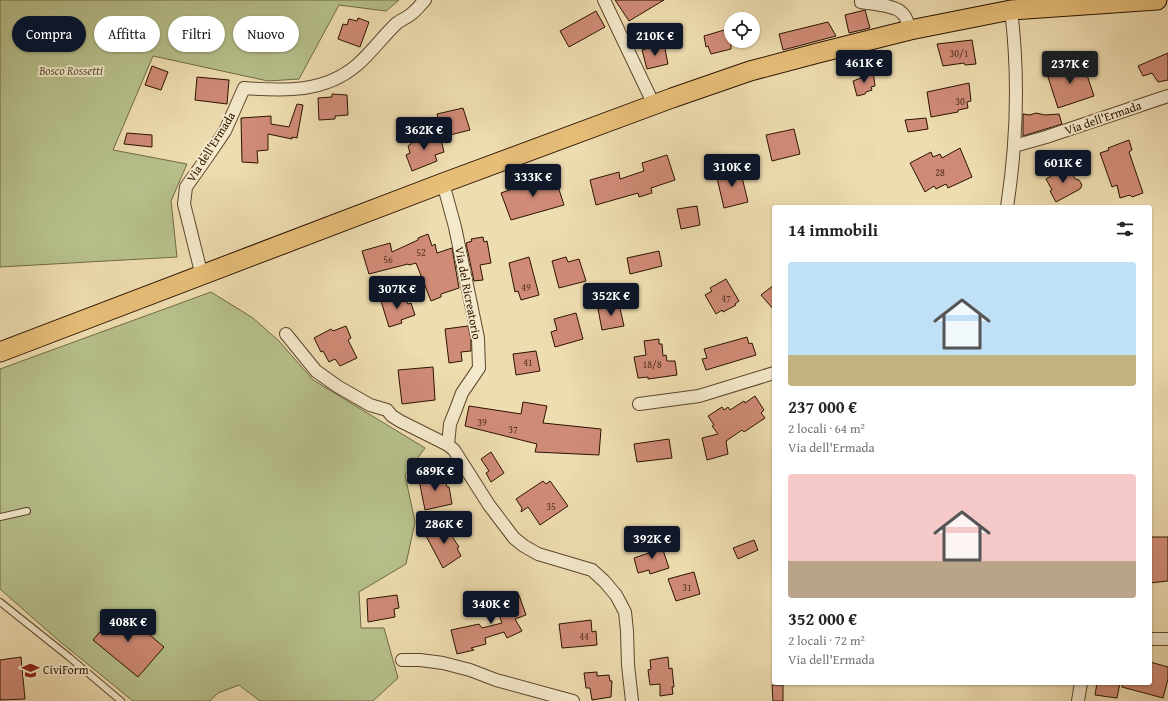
<!DOCTYPE html>
<html lang="it">
<meta charset="utf-8">
<style>
body{margin:0;font-family:"Gentium Book Plus",serif;background:#f6f6f6;color:#202124;height:100vh;display:flex;flex-direction:column;font-size:15px;white-space:nowrap}
*{box-sizing:border-box;margin:0}
p{font-size:13px;color:#757577}
.icon{flex:none;width:22px;height:22px;fill:none;stroke:currentColor;stroke-width:2;stroke-linecap:round;stroke-linejoin:round}
.map{position:relative;flex:1;overflow:hidden}
.details{position:absolute;left:772px;top:205px;width:380px;height:480px;display:flex;flex-direction:column;background:#fff;border-radius:4px;box-shadow:0 1px 3px #0004}
.details>*{flex:none}
.banner{position:absolute;left:12px;top:16px;width:380px;height:36px;display:flex;gap:8px}
.fabs{position:absolute;left:724px;top:12px;display:grid;gap:8px}
.fabs a{display:grid;place-items:center;width:36px;height:36px;border-radius:50%;background:#fff;box-shadow:0 1px 3px #0004;font-size:20px}
.price{position:absolute;translate:-50% -34px;padding:0 9px;border-radius:4px;background:#111827;color:#fff;font-size:13px;line-height:26px;filter:drop-shadow(0 1px 2px #0008)}
.price::after{content:'';position:absolute;left:50%;top:24px;width:12px;height:9px;margin-left:-6px;background:inherit;clip-path:polygon(0 0,100% 0,50% 100%)}
.price.active{background:#222;color:#fff}
ul{padding:0;list-style:none}
li{display:grid;align-content:center;gap:8px;height:212px;padding:0 16px}
li span{display:grid;place-items:center;height:124px;border-radius:4px;color:#555}
li>.icon{margin-inline-start:auto}
span .icon{width:72px;height:72px;fill:#fffc;stroke-width:1}
li b{font-size:17px}
h2{display:flex;justify-content:space-between;align-items:center;height:48px;padding:0 16px;font-size:17px}
.tag{padding:0 14px;border-radius:18px;background:#fff;box-shadow:0 1px 3px #0004;font-size:14px;line-height:36px}
.tag.active{background:#111827;color:#fff}
.map>svg:first-child{display:block}
.green{fill:#b7c18c;stroke:#716a46}
.building{fill:#d08b77;stroke:#2b1300}
.lines{fill:none;stroke-linecap:round;stroke-linejoin:round}
.service-casing{stroke:#5c462c;stroke-width:8}
.minor-casing{stroke:#5c462c;stroke-width:14}
.primary-casing{stroke:#2b1300;stroke-width:21}
.service{stroke:#f4e9cc;stroke-width:6}
.minor{stroke:#f4e9cc;stroke-width:12}
.primary{stroke:#e7be78;stroke-width:19}
.labels{text-anchor:middle;stroke-width:4;stroke-linejoin:round;paint-order:stroke}
.number-label{font-size:10px;fill:#54311e}
.park-label{font-size:12px;font-style:italic;fill:#5c5031;stroke:#f4e9cc}
.street-label{font-size:12px;fill:#2b1300;stroke:#f4e9cc}
.poi-label{font-size:12px;fill:#2b1300;stroke:#f4e9cc;text-anchor:start}
</style>
<div class="map">
<svg width="1168" height="701" viewBox="0 0 1168 701">
<rect width="100%" height="100%" fill="#eeddb0"/>
<filter id="stains"><feTurbulence type="fractalNoise" baseFrequency=".005" numOctaves="4"/><feColorMatrix values="0 0 0 0 .2 0 0 0 0 .09 0 0 0 0 .02 0 0 0 .5 -.17"/></filter>
<radialGradient id="worn" r=".72"><stop offset=".6" stop-color="#630" stop-opacity="0"/><stop offset="1" stop-color="#630" stop-opacity=".3"/></radialGradient>
<!-- green -->
<g class="green">
<path d="M0,0H399L386,11L339,5L299,79L268,81L153,56L113,150L187,164L171,201L177,257L0,267Z"/>
<path d="M211,292L253,318L279,341L313,380L425,448L405,475L415,522L406,564L359,592L361,628H384L398,678L373,701H260L239,685L218,693L210,701H133L58,640L0,589V369Z"/>
</g>
<!-- building -->
<g class="building">
<path d="M615,0H664L629,21Z"/>
<path d="M865,10L870,28L849,33L845,15Z"/>
<path d="M596,11L605,27L569,47L560,31Z"/>
<path d="M358,18L369,22L360,47L338,39L343,24L347,25L349,19L357,21Z"/>
<path d="M828,22L836,36L783,50L779,34Z"/>
<path d="M731,28V49L711,54L708,46L706,47L704,36Z"/>
<path d="M972,40L976,64L965,65L964,63L943,66L937,44Z"/>
<path d="M664,44L668,64L647,69L642,50Z"/>
<path d="M1168,53V80L1158,82L1152,73L1143,76L1138,66Z"/>
<path d="M1083,63L1094,96L1058,108L1047,74Z"/>
<path d="M152,66L168,72L161,90L145,85Z"/>
<path d="M873,71L875,86L871,87L872,90L866,92L865,94L857,96L853,81L861,78L860,75Z"/>
<path d="M197,77L229,80L227,104L195,100Z"/>
<path d="M969,83L971,101L967,102L968,108L958,110V112L931,117L927,92Z"/>
<path d="M332,94L347,95L348,115L335,116V119L319,120L318,98L332,97Z"/>
<path d="M297,104L303,105L297,138L292,137V139L268,134V150L257,151L258,163L242,162L241,118L271,116V124L289,127Z"/>
<path d="M463,108L470,130L442,137L437,114Z"/>
<path d="M1036,113L1045,115L1059,114L1062,124L1023,136V114L1030,115Z"/>
<path d="M926,118L928,129L908,132L905,120Z"/>
<path d="M794,129L800,154L772,161L766,135Z"/>
<path d="M127,133L152,135V147L124,144Z"/>
<path d="M415,135L425,139L440,135L444,152L435,155L437,161L412,171L406,155L410,153L408,146L411,144Z"/>
<path d="M1129,140L1132,150L1129,152L1143,193L1132,197L1130,195L1120,198L1117,185L1112,187L1100,153L1109,150L1108,148Z"/>
<path d="M960,148L972,177L948,188L946,184L936,189L934,186L925,192L910,163L931,152L933,157L940,154L942,158Z"/>
<path d="M667,155L675,180L651,188L652,193L639,197L638,193L596,205L590,180L619,172L620,179L644,171L642,163Z"/>
<path d="M1068,166L1075,179L1079,180L1082,185L1080,189L1056,202L1050,191L1052,190L1046,179Z"/>
<path d="M740,169L748,202L724,208L716,174Z"/>
<path d="M554,174L564,205L511,220L501,193Z"/>
<path d="M697,206L700,225L681,229L677,209Z"/>
<path d="M428,234L432,246L435,244L437,253L452,248L459,288L441,294V297L431,301L416,263L409,265L408,264L369,274L362,251L390,243L392,252L418,240V238Z"/>
<path d="M483,237L484,242L487,241L491,263L480,265L483,280L474,281L466,243L472,241L471,239Z"/>
<path d="M659,251L662,266L630,274L627,258Z"/>
<path d="M529,257L539,295L521,300L518,291L515,292L509,263Z"/>
<path d="M566,257L568,262L579,259L586,281L559,288L552,261Z"/>
<path d="M726,279L739,301L735,304L736,305L723,312L722,310L716,314L705,295L712,291L710,288Z"/>
<path d="M774,285V310L761,295Z"/>
<path d="M402,293L408,304L411,303L415,315L401,320L402,323L389,327L381,301Z"/>
<path d="M619,304L624,326L602,330L598,309Z"/>
<path d="M576,313L583,339L555,347L551,332L557,330L554,319Z"/>
<path d="M346,326L351,338L348,340L357,358L340,366L335,359L329,362L323,351L321,352L314,338L331,329L333,331Z"/>
<path d="M468,326L471,339V351L461,352L462,361L449,363L445,329Z"/>
<path d="M747,337L749,344L752,343L756,355L706,370L702,359L707,358L704,349Z"/>
<path d="M659,339V344H662L663,356L666,355L667,361H675L677,375L648,379V377L638,378L634,357L646,355L644,341Z"/>
<path d="M536,351L540,371L516,375L513,354Z"/>
<path d="M433,367L435,400L402,404L398,370Z"/>
<path d="M755,396L764,410L761,413L765,418L744,432L742,430L726,441L728,454L707,460L702,438L718,434L712,426L714,425L708,416L722,407L724,410L728,407L730,410L744,401L745,403Z"/>
<path d="M523,402L547,406L543,423L601,429L599,455L535,452L537,444L465,426L469,406L521,414Z"/>
<path d="M669,439L672,458L637,462L634,444Z"/>
<path d="M491,452L504,473L491,482L486,473L489,471L481,459Z"/>
<path d="M444,475L447,487H449L452,504L425,510L419,480Z"/>
<path d="M543,481L546,484L550,481L568,506L540,525L528,507L521,512L522,508L516,499Z"/>
<path d="M444,524L459,547L457,548L461,556L443,568L425,534Z"/>
<path d="M1150,537H1168V581L1150,583Z"/>
<path d="M754,540L758,550L738,559L733,548Z"/>
<path d="M660,541L669,568L650,574L649,570L638,573L634,558L649,553L646,546Z"/>
<path d="M694,572L700,594L676,601L668,579Z"/>
<path d="M510,594L511,598L519,595L526,615L515,619L522,631L507,638L504,632L485,638L486,644L471,648L474,650L457,654L451,630L479,624L482,628L502,623L493,600Z"/>
<path d="M397,595L399,608L394,609L395,617L368,622L367,599Z"/>
<path d="M119,609L164,647L138,677L93,640Z"/>
<path d="M591,620L592,632L596,631L597,645L562,648L559,624Z"/>
<path d="M21,657L25,699L0,700V660Z"/>
<path d="M668,657L669,669L672,668L674,687H672L673,694L660,696V684L650,685L648,670L651,669L650,660Z"/>
<path d="M1150,662L1168,667V679L1163,698L1122,687V683H1150Z"/>
<path d="M597,672V676L609,675L610,681H612L611,697L592,700L590,688H586L584,673Z"/>
<path d="M1097,683H1120L1117,698L1095,695Z"/>
<path d="M772,685H783V701H773Z"/>
</g>
<g class="lines">
<defs>
<g id="service">
<path d="M0,517L27,511"/>
<path d="M0,602L69,657L121,701"/>
</g>
<g id="minor">
<path d="M604,0L654,105"/>
<path d="M861,0V2C872,4 895,5 902,13C907,17 908,24 910,30"/>
<path d="M1014,146L1046,137L1168,96"/>
<path d="M443,183L455,227L478,338L479,368L462,393L456,409L450,424L448,445"/>
<path d="M1007,207C1017,142 1019,75 1011,10"/>
<path d="M202,276L184,204L186,187L208,156L225,131L244,88C285,91 324,93 357,65C372,52 383,36 397,23C401,20 406,18 410,15C416,11 420,5 425,0"/>
<path d="M286,334L316,371L337,386L370,405L387,410L392,416L400,421L448,445L454,450L489,505L514,538L524,546L538,554L592,570L604,581L616,595L625,612L627,631L628,665L632,701"/>
<path d="M639,404L699,396L774,373"/>
<path d="M1150,639H1168"/>
<path d="M402,660H420L443,663L470,670L496,680L573,701"/>
<path d="M1078,701L1081,683"/>
</g>
<path id="primary" d="M0,352L443,183L672,98L750,71L818,53L910,30L1011,10L1157,0"/>
</defs>
<!-- service casing -->
<use href="#service" class="service-casing"/>
<!-- minor casing -->
<use href="#minor" class="minor-casing"/>
<!-- primary casing -->
<use href="#primary" class="primary-casing"/>
<!-- service -->
<use href="#service" class="service"/>
<!-- minor -->
<use href="#minor" class="minor"/>
<!-- primary -->
<use href="#primary" class="primary"/>
</g>
<!-- icons -->
<defs>
<symbol id="school-bare" viewBox="-9 -9 18 18"><path d="M0-5L7-2L0 1L-7-2ZM-4 1L0 2.5L4 1V4Q0 6-4 4Z" fill="#8f2418" stroke="#f4e9cc" stroke-width="2.5" paint-order="stroke"/></symbol>
</defs>
<g fill-rule="evenodd">
<use href="#school-bare" x="18" y="658" width="25" height="25"/>
</g>
<g class="labels">
<!-- number labels -->
<g class="number-label">
<text x="959" y="57">30/1</text>
<text x="960" y="105">30</text>
<text x="940" y="176">28</text>
<text x="421" y="256">52</text>
<text x="388" y="263">56</text>
<text x="526" y="291">49</text>
<text x="726" y="302">47</text>
<text x="528" y="366">41</text>
<text x="652" y="368">18/8</text>
<text x="482" y="426">39</text>
<text x="513" y="433">37</text>
<text x="551" y="510">35</text>
<text x="687" y="591">31</text>
<text x="584" y="640">44</text>
</g>
<!-- park labels -->
<g class="park-label">
<text x="71" y="75">Bosco Rossetti</text>
</g>
<!-- street labels -->
<g class="street-label">
<text transform="translate(1103 118) rotate(-19)" y="4">Via dell'Ermada</text>
<text transform="translate(211 147) rotate(-58)" y="4">Via dell'Ermada</text>
<text transform="translate(468 293) rotate(79)" y="4">Via del Ricreatorio</text>
</g>
<!-- poi labels -->
<g class="poi-label">
<text x="43" y="674">CiviForm</text>
</g>
</g>
<rect width="100%" height="100%" filter="url(#stains)"/>
<rect width="100%" height="100%" fill="url(#worn)"/>
</svg>
<div class="fabs">
<a><svg class="icon" aria-label="locate" viewBox="0 0 24 24"><circle cx="12" cy="12" r="6"/><path d="M12 2v4M12 18v4M2 12h4M18 12h4"/></svg></a>
</div>
<b class="price" style="left:655px;top:57px">210K €</b>
<b class="price" style="left:864px;top:84px">461K €</b>
<b class="price active" style="left:1070px;top:85px">237K €</b>
<b class="price" style="left:424px;top:151px">362K €</b>
<b class="price" style="left:1063px;top:184px">601K €</b>
<b class="price" style="left:732px;top:188px">310K €</b>
<b class="price" style="left:533px;top:198px">333K €</b>
<b class="price" style="left:397px;top:310px">307K €</b>
<b class="price" style="left:611px;top:317px">352K €</b>
<b class="price" style="left:435px;top:492px">689K €</b>
<b class="price" style="left:444px;top:545px">286K €</b>
<b class="price" style="left:652px;top:560px">392K €</b>
<b class="price" style="left:491px;top:625px">340K €</b>
<b class="price" style="left:128px;top:643px">408K €</b>
<div class="banner">
<a class="tag active">Compra</a>
<a class="tag">Affitta</a>
<a class="tag">Filtri</a>
<a class="tag">Nuovo</a>
</div>
<section class="details">
<h2>14 immobili<svg class="icon" aria-label="filters" viewBox="0 0 24 24"><path d="M4 7h16M4 17h16"/><circle cx="9" cy="7" r="2"/><circle cx="15" cy="17" r="2"/></svg></h2>
<ul>
<li><span style="background:linear-gradient(#bfe0f5 75%,#c2b280 0)"><svg class="icon" aria-label="home" viewBox="0 0 24 24"><path d="M3 11l9-7 9 7M6 9v11h12V9"/></svg></span><div><b>237 000 €</b><p>2 locali · 64 m²</p><p>Via dell'Ermada</p></div></li>
<li><span style="background:linear-gradient(#f6c9c9 70%,#b9a48a 0)"><svg class="icon" aria-label="home" viewBox="0 0 24 24"><path d="M3 11l9-7 9 7M6 9v11h12V9"/></svg></span><div><b>352 000 €</b><p>2 locali · 72 m²</p><p>Via dell'Ermada</p></div></li>
</ul>
</section>
</div>
